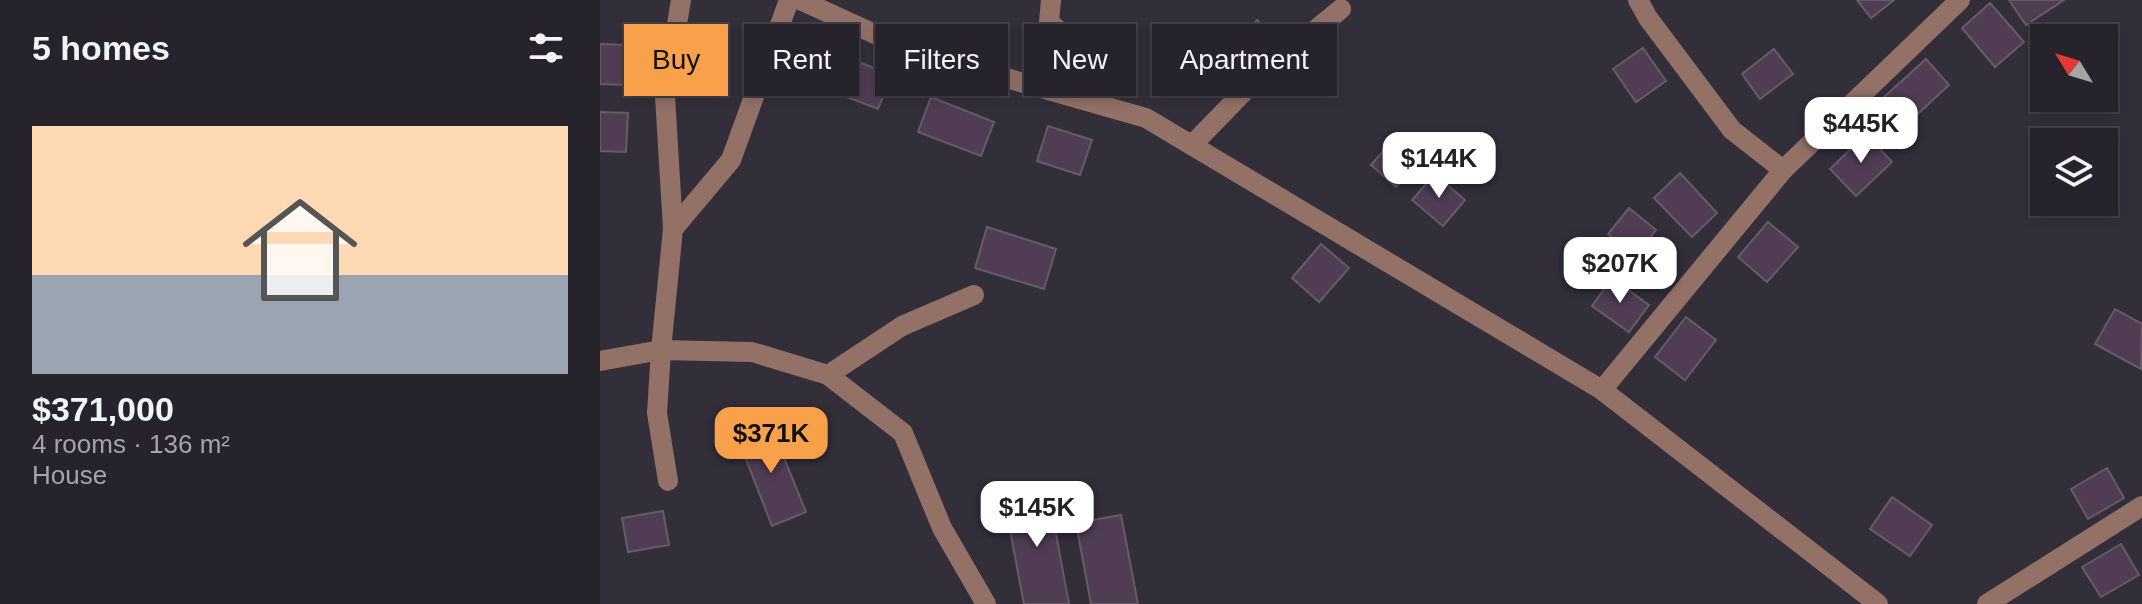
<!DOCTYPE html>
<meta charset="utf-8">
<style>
body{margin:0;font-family:Arial,sans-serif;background:#322f38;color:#f1f3f6;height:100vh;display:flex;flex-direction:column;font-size:30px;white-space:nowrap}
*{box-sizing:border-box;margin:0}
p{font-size:26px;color:#a4a4a9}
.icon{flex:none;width:44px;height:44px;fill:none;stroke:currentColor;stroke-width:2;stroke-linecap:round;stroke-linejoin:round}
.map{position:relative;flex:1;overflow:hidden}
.side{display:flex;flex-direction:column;background:#26232c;width:600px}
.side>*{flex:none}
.guide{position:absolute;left:24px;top:24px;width:760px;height:72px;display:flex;gap:16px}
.needle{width:52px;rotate:308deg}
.fabs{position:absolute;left:1430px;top:24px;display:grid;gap:16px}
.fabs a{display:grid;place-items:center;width:88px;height:88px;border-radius:0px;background:#26232c;box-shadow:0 4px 12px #0003,0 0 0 2px #424048;font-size:40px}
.price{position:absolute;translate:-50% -68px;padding:0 18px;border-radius:16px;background:#fff;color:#222;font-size:26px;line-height:52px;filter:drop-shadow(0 2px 4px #0008)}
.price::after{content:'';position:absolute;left:50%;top:48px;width:24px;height:18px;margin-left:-12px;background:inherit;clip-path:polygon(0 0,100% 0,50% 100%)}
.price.selected{background:#f8a14a;color:#111}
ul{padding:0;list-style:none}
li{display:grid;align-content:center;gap:16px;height:424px;padding:0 32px}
li span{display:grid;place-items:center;height:248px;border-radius:0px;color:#555}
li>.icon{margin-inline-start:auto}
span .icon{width:144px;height:144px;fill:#fffc;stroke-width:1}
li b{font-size:34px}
h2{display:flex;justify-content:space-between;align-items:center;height:96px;padding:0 32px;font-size:34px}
.pill{padding:0 28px;border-radius:0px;background:#26232c;box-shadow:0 4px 12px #0003,0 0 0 2px #424048;font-size:28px;line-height:72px}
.pill.selected{background:#f8a14a;color:#111}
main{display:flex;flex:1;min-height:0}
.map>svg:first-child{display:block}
.building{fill:#503d54;stroke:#655c68;stroke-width:2}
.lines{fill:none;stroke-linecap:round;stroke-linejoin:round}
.minor{stroke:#947167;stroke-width:20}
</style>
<main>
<section class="side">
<h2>5 homes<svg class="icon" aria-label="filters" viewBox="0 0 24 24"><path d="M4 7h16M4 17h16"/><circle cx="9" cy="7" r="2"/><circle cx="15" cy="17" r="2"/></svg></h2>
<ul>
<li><span style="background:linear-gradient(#ffd9b3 60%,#9aa5b1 0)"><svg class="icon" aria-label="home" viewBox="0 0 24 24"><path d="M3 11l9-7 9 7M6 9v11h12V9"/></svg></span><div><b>$371,000</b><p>4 rooms · 136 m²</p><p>House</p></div></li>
</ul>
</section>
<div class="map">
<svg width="1542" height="604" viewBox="0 0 1542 604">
<rect width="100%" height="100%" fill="#322f3b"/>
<!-- building -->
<g class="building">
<path d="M1257,0H1294L1271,18Z"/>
<path d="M1409,0H1464L1426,25Z"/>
<path d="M1390,3L1424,42L1395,67L1362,28Z"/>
<path d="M657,20L681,45L641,84L618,59Z"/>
<path d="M0,44L28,45L27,85L0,84Z"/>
<path d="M1043,48L1066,81L1036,102L1013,69Z"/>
<path d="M1174,49L1193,74L1160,99L1142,74Z"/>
<path d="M228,50L292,75L278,109L215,85Z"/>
<path d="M1326,59L1349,85L1307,124L1283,98Z"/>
<path d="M331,97L394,122L381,156L318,132Z"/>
<path d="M0,112L28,113L26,152L0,151Z"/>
<path d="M448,126L492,140L480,175L437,161Z"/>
<path d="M798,134L823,157L796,187L771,165Z"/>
<path d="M1266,134L1292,162L1256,196L1230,169Z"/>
<path d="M1080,173L1117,213L1092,237L1054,198Z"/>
<path d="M835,174L865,200L843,226L812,200Z"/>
<path d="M1029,208L1056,230L1036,256L1008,234Z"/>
<path d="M1168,222L1198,247L1167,282L1138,257Z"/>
<path d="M387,227L456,249L444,289L375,268Z"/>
<path d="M721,244L749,268L719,302L692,278Z"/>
<path d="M1012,278L1049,305L1029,332L992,306Z"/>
<path d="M1515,309L1542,324L1541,369L1495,344Z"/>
<path d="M1086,317L1116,340L1085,380L1055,357Z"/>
<path d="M170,423L206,512L172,526L137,436Z"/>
<path d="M1507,468L1524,498L1488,519L1471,489Z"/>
<path d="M448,491L469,604H424L404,499Z"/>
<path d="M1292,497L1332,525L1310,556L1270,529Z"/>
<path d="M63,511L69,545L28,552L22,518Z"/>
<path d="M521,515L538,604H491L476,523Z"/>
<path d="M1521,544L1539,575L1501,597L1482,567Z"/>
</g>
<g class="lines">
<!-- minor -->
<g class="minor">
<path d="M200,0L312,51L546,118L1002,390L1278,604"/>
<path d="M451,0L449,22L492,60L483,99"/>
<path d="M1038,0L1048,18L1132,130L1183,170"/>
<path d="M592,145L661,74L741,9"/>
<path d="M73,229L65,96L81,0"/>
<path d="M0,361L61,350L73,229L131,160L189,0"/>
<path d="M228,375L302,326L374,295"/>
<path d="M1002,390L1183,170L1360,0"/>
<path d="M68,481L57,413L61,350L152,352L228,375L303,433L342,528L386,604"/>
<path d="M1387,604L1542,506"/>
</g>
</g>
</svg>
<div class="fabs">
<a><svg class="needle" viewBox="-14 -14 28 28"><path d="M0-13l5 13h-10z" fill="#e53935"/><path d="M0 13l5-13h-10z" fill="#a4a4a9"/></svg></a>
<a><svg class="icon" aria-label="layers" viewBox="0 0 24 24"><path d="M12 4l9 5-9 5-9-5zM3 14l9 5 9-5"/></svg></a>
</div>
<b class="price" style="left:1261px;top:165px">$445K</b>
<b class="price" style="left:839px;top:200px">$144K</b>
<b class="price" style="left:1020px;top:305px">$207K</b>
<b class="price selected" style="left:171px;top:475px">$371K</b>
<b class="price" style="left:437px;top:549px">$145K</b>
<div class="guide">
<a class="pill selected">Buy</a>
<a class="pill">Rent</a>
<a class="pill">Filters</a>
<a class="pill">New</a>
<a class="pill">Apartment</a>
</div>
</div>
</main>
